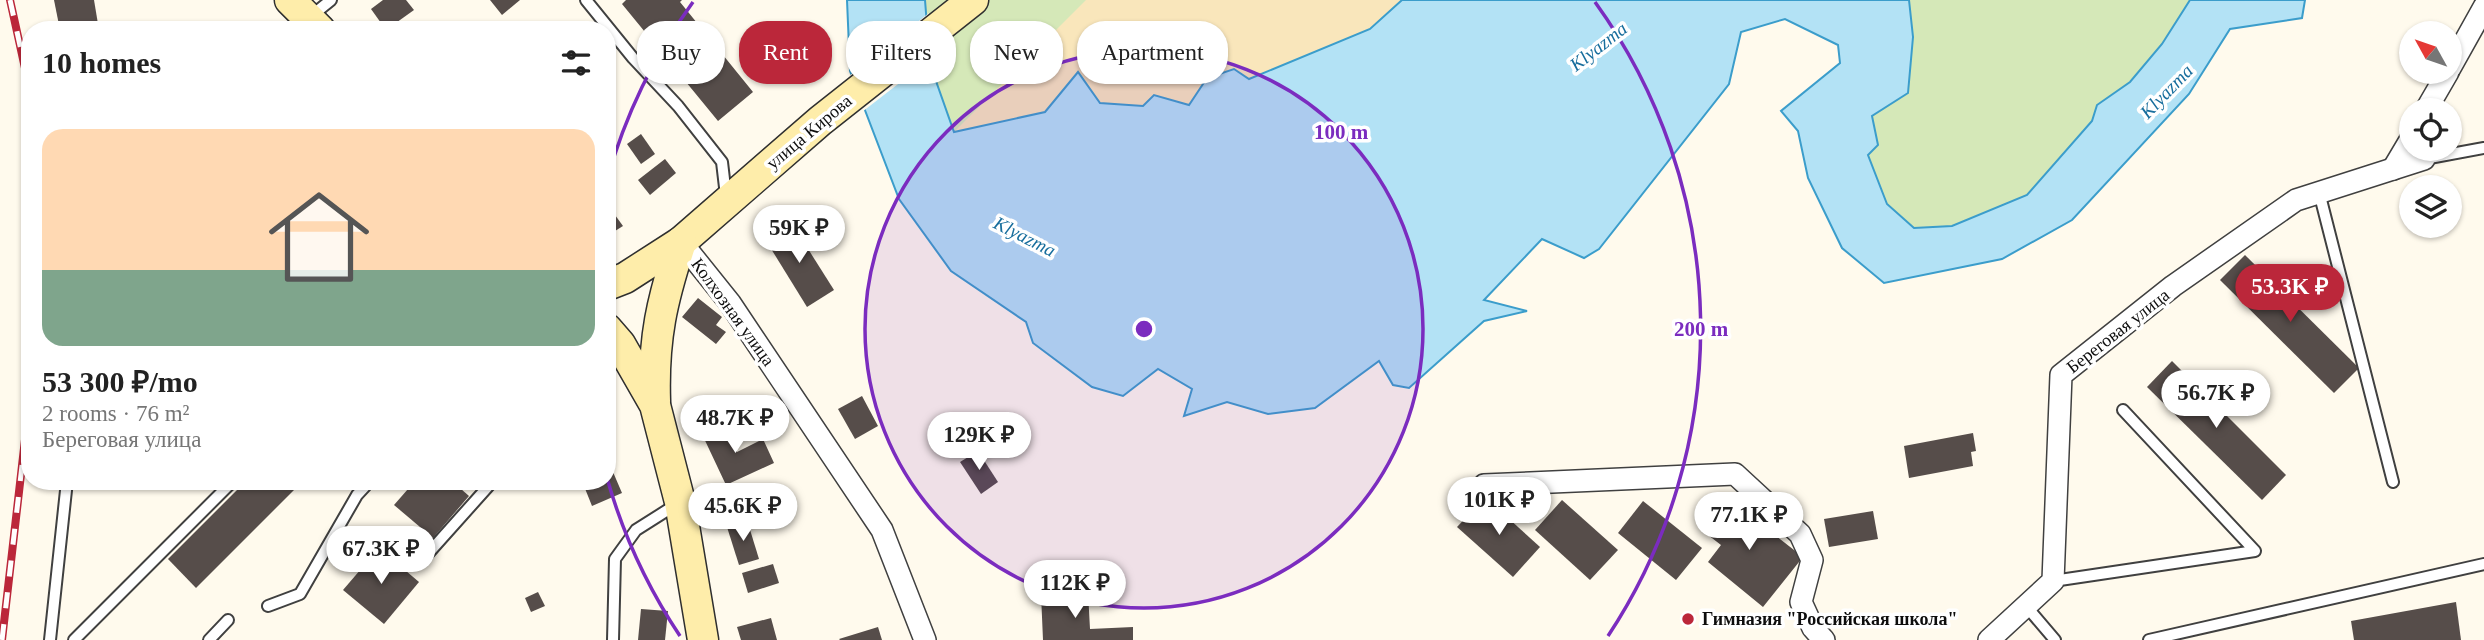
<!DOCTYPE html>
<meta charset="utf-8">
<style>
body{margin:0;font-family:Georgia,serif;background:#f2f2f2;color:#222;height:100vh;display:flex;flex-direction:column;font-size:26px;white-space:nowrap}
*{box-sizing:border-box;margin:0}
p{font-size:23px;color:#767676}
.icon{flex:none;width:38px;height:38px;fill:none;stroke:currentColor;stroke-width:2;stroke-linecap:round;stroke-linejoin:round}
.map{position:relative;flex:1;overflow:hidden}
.drawer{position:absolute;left:21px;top:21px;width:595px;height:469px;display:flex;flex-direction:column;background:#fff;border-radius:28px;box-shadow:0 2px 5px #0004}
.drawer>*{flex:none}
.hud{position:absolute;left:637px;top:21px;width:665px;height:63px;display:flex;gap:14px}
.needle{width:46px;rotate:310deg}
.fabs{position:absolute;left:2399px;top:21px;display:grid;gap:14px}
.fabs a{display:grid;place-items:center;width:63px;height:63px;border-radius:50%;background:#fff;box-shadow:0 2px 5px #0004;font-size:35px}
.price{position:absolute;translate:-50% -60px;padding:0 16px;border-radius:24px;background:#fff;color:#222;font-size:23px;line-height:46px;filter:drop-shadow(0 2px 4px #0008)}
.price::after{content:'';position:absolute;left:50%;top:42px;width:21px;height:16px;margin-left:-10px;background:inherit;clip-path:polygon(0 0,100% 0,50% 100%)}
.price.current{background:#bb273a;color:#fff}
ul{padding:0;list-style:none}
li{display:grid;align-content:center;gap:14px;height:371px;padding:0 21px}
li+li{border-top:2px solid #e0e0e0}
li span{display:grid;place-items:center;height:217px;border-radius:21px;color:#555}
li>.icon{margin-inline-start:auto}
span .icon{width:126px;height:126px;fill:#fffc;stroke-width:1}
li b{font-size:30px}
h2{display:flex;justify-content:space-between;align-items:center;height:84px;padding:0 21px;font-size:30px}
.pill{padding:0 24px;border-radius:28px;background:#fff;box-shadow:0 2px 5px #0004;font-size:24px;line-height:63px}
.pill.current{background:#bb273a;color:#fff}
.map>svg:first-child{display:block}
.green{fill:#d5e8b8}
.sand{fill:#f9e6bb}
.water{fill:#b3e2f5;stroke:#3b9dcb;stroke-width:2}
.pier{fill:#fffaed}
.building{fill:#564d4a}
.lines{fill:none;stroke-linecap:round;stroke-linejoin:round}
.lane-casing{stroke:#404040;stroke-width:14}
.street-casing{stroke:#404040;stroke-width:24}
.secondary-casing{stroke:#2f2f2f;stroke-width:33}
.lane{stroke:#fff;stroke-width:10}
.street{stroke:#fff;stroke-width:21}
.secondary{stroke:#feedaa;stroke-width:30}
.rail-casing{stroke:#bb273a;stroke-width:8}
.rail{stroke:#fff;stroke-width:5;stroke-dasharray:16;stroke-linecap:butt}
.ring{fill:none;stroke:#7b2cbf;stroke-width:3.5}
.poi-dot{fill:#bb273a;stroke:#fff;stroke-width:2.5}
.labels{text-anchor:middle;stroke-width:7;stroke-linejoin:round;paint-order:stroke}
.street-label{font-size:18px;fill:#0d0d0d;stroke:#fff}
.poi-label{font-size:18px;font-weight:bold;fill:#0d0d0d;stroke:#fff;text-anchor:start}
.water-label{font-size:19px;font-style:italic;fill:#186e9d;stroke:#fff}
.centre{fill:#7b2cbf;stroke:#fff;stroke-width:3.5}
.ring-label{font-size:21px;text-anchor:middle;font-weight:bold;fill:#7b2cbf;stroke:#fff;stroke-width:7;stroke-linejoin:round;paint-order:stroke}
</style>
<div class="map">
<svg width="2484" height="640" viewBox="0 0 2484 640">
<rect width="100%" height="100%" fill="#fffaed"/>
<!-- green -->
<g class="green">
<path d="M925,0H1402L953,132L930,64Z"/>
<path d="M1909,0H2190L2162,44L2130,82L2098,105L2092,121L2027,195L1952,226L1914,228L1887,204L1867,155L1878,145L1872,116L1913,37Z"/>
</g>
<!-- sand -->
<path class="sand" d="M1086,0H1402L1370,29L1248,79L1234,69L1189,105L1154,95L1143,106L1100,103L1078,73L1045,112L954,132Z"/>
<!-- water -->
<path class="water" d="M847,0H925L930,64L954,132L1045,112L1078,72L1100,103L1143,106L1154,95L1189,105L1207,78L1234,69L1249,79L1370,29L1402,0H1909L1913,37L1908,93L1872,116L1878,145L1868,155L1887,204L1914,228L1952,226L2027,195L2092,121L2097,105L2130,82L2162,44L2190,0H2305L2302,18L2230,29L2189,94L2072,220L2002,259L1884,283L1842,248L1808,178L1798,131L1781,111L1840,63L1838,45L1785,19L1741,32L1729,84L1599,249L1584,258L1542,239L1484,300L1527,311L1484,321L1409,388L1393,385L1379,361L1315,408L1268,414L1227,402L1184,416L1192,389L1158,369L1123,396L1092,387L1033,343L1026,322L951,271L899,199L850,71Z"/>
<!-- pier -->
<path class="pier" d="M929,13L933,57L862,112L849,76Z"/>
<!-- building -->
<g class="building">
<path d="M54,0H94L99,30H60Z"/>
<path d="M383,0H406L414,10L386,30L371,9Z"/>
<path d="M490,0H520L502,15Z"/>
<path d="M626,0H682L680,2L753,92L718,121L622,4Z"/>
<path d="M641,134L655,154L641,164L627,144Z"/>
<path d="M665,159L676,173L650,195L638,180Z"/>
<path d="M607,204L623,226L607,236Z"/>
<path d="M791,222L834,290L807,307L765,239Z"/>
<path d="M2245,255L2359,368L2334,393L2220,280Z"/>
<path d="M698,298L722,317L716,325L726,332L716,344L682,317Z"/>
<path d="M2172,361L2286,475L2262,500L2147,387Z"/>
<path d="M862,396L878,426L855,439L838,409Z"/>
<path d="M723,421L737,452L763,439L774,463L726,485L701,432Z"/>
<path d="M1973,433L1976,451L1971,452L1973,466L1909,478L1904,446Z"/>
<path d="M978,451L998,482L981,494L960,462Z"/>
<path d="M607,458L622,493L592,506L582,481H607Z"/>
<path d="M246,481H303L196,588L168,559Z"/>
<path d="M415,481H452L469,496L433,538L394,505Z"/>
<path d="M1725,496L1803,557L1763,607L1708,562L1721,545L1699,528Z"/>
<path d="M1485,497L1540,547L1513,577L1457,527Z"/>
<path d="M1562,500L1618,550L1590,580L1535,530Z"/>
<path d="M1643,501L1702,548L1676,580L1618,533Z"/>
<path d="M1873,511L1878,539L1829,547L1824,519Z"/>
<path d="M747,520L759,559L739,565L727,527Z"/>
<path d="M379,548L419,582L384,624L343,590Z"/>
<path d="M773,564L779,583L748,593L742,573Z"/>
<path d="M538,592L545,606L531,612L525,598Z"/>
<path d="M1088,592L1090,629L1133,627V640H1043L1041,594Z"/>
<path d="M2456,602L2461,640H2354L2351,621Z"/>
<path d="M641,609L668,611L665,640H638Z"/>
<path d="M771,618L777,640H741L737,627Z"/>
<path d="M878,627L882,640H840L839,639Z"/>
</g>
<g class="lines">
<defs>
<g id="lane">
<path d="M586,0L633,58L678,106L722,162L726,196"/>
<path d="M310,17L331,0"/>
<path d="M2424,159L2484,148"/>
<path d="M2319,192L2393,482"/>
<path d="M425,557L493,481"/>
<path d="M2053,581L2255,551L2123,410"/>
<path d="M268,606L300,594L357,495L370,481"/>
<path d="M2026,606L2055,640"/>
<path d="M50,640L67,481"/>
<path d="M74,640L233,481"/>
<path d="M209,640L228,620"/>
<path d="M613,640L615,559L636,530L677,504"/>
<path d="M2149,640L2484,564"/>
</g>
<g id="street">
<path d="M2450,68L2484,7"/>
<path d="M2426,110L2448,72"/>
<path d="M2393,169L2412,137"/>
<path d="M681,242L730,303L882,530L925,640"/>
<path d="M1484,485L1735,474L1800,534L1812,560L1801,602L1813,628L1824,640"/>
<path d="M1989,640L2053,581L2061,375L2173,286L2296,200L2424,159"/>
</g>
<g id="secondary">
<path d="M290,0L320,30"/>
<path d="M607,285L625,278L681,242L820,121L973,0"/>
<path d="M607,329L620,344L655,405L680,502L703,640"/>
<path d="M655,401C653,338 662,300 681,242"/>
</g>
</defs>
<!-- lane casing -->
<use href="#lane" class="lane-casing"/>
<!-- street casing -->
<use href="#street" class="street-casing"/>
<!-- secondary casing -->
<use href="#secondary" class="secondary-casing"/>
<!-- lane -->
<use href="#lane" class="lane"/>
<!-- street -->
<use href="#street" class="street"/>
<!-- secondary -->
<use href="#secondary" class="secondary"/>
<defs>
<g id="rail">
<path d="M10,0L30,91"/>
<path d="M2,640L30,396"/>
</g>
</defs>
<!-- rail casing -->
<use href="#rail" class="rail-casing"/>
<!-- rail -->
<use href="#rail" class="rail"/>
</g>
<!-- distance rings -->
<circle cx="1144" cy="329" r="279" fill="#7b2cbf" fill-opacity=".12"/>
<g class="ring">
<circle cx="1144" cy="329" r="279"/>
<path d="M680 636A557 557 0 0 1 607 478M607 180A557 557 0 0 1 693 2M1595 2A557 557 0 0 1 1608 636"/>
</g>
<!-- markers -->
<circle class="poi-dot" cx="1688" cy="619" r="7"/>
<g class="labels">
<!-- street labels -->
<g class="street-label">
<text transform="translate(809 132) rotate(-40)" y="6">улица Кирова</text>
<text transform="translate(733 312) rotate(54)" y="6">Колхозная улица</text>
<text transform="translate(2118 331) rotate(-38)" y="6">Береговая улица</text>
</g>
<!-- poi labels -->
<g class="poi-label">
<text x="1702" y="625">Гимназия "Российская школа"</text>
</g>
<!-- water labels -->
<g class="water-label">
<text transform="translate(1598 46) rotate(-38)" y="7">Klyazma</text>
<text transform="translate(2166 91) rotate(-46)" y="7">Klyazma</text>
<text transform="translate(1025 236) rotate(27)" y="7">Klyazma</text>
</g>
</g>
<circle cx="1144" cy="329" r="10" class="centre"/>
<g class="ring-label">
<text x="1341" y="139">100 m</text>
<text x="1701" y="336">200 m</text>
</g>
</svg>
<div class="fabs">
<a><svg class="needle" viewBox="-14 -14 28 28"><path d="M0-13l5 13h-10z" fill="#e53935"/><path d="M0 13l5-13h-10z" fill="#767676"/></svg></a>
<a><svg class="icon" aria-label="locate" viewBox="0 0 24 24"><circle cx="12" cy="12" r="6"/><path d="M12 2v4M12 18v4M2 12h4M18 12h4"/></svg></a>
<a><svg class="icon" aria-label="layers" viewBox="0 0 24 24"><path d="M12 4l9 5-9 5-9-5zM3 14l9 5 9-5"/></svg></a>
</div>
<b class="price" style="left:799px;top:265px">59K ₽</b>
<b class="price current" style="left:2290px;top:324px">53.3K ₽</b>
<b class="price" style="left:2216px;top:430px">56.7K ₽</b>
<b class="price" style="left:735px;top:455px">48.7K ₽</b>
<b class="price" style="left:979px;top:472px">129K ₽</b>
<b class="price" style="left:1499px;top:537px">101K ₽</b>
<b class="price" style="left:743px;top:543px">45.6K ₽</b>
<b class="price" style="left:1749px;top:552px">77.1K ₽</b>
<b class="price" style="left:381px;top:586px">67.3K ₽</b>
<b class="price" style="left:1075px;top:620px">112K ₽</b>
<div class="hud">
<a class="pill">Buy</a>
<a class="pill current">Rent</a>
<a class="pill">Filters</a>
<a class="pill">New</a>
<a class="pill">Apartment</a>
</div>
<section class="drawer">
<h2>10 homes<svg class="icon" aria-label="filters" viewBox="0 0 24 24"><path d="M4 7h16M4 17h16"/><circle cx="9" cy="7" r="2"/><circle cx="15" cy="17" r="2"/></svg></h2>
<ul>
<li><span style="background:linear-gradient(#ffd9b3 65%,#7fa58c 0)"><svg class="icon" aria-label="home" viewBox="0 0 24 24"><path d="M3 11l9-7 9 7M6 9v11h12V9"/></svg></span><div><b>53 300 ₽/mo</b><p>2 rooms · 76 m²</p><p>Береговая улица</p></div></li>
</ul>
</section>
</div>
